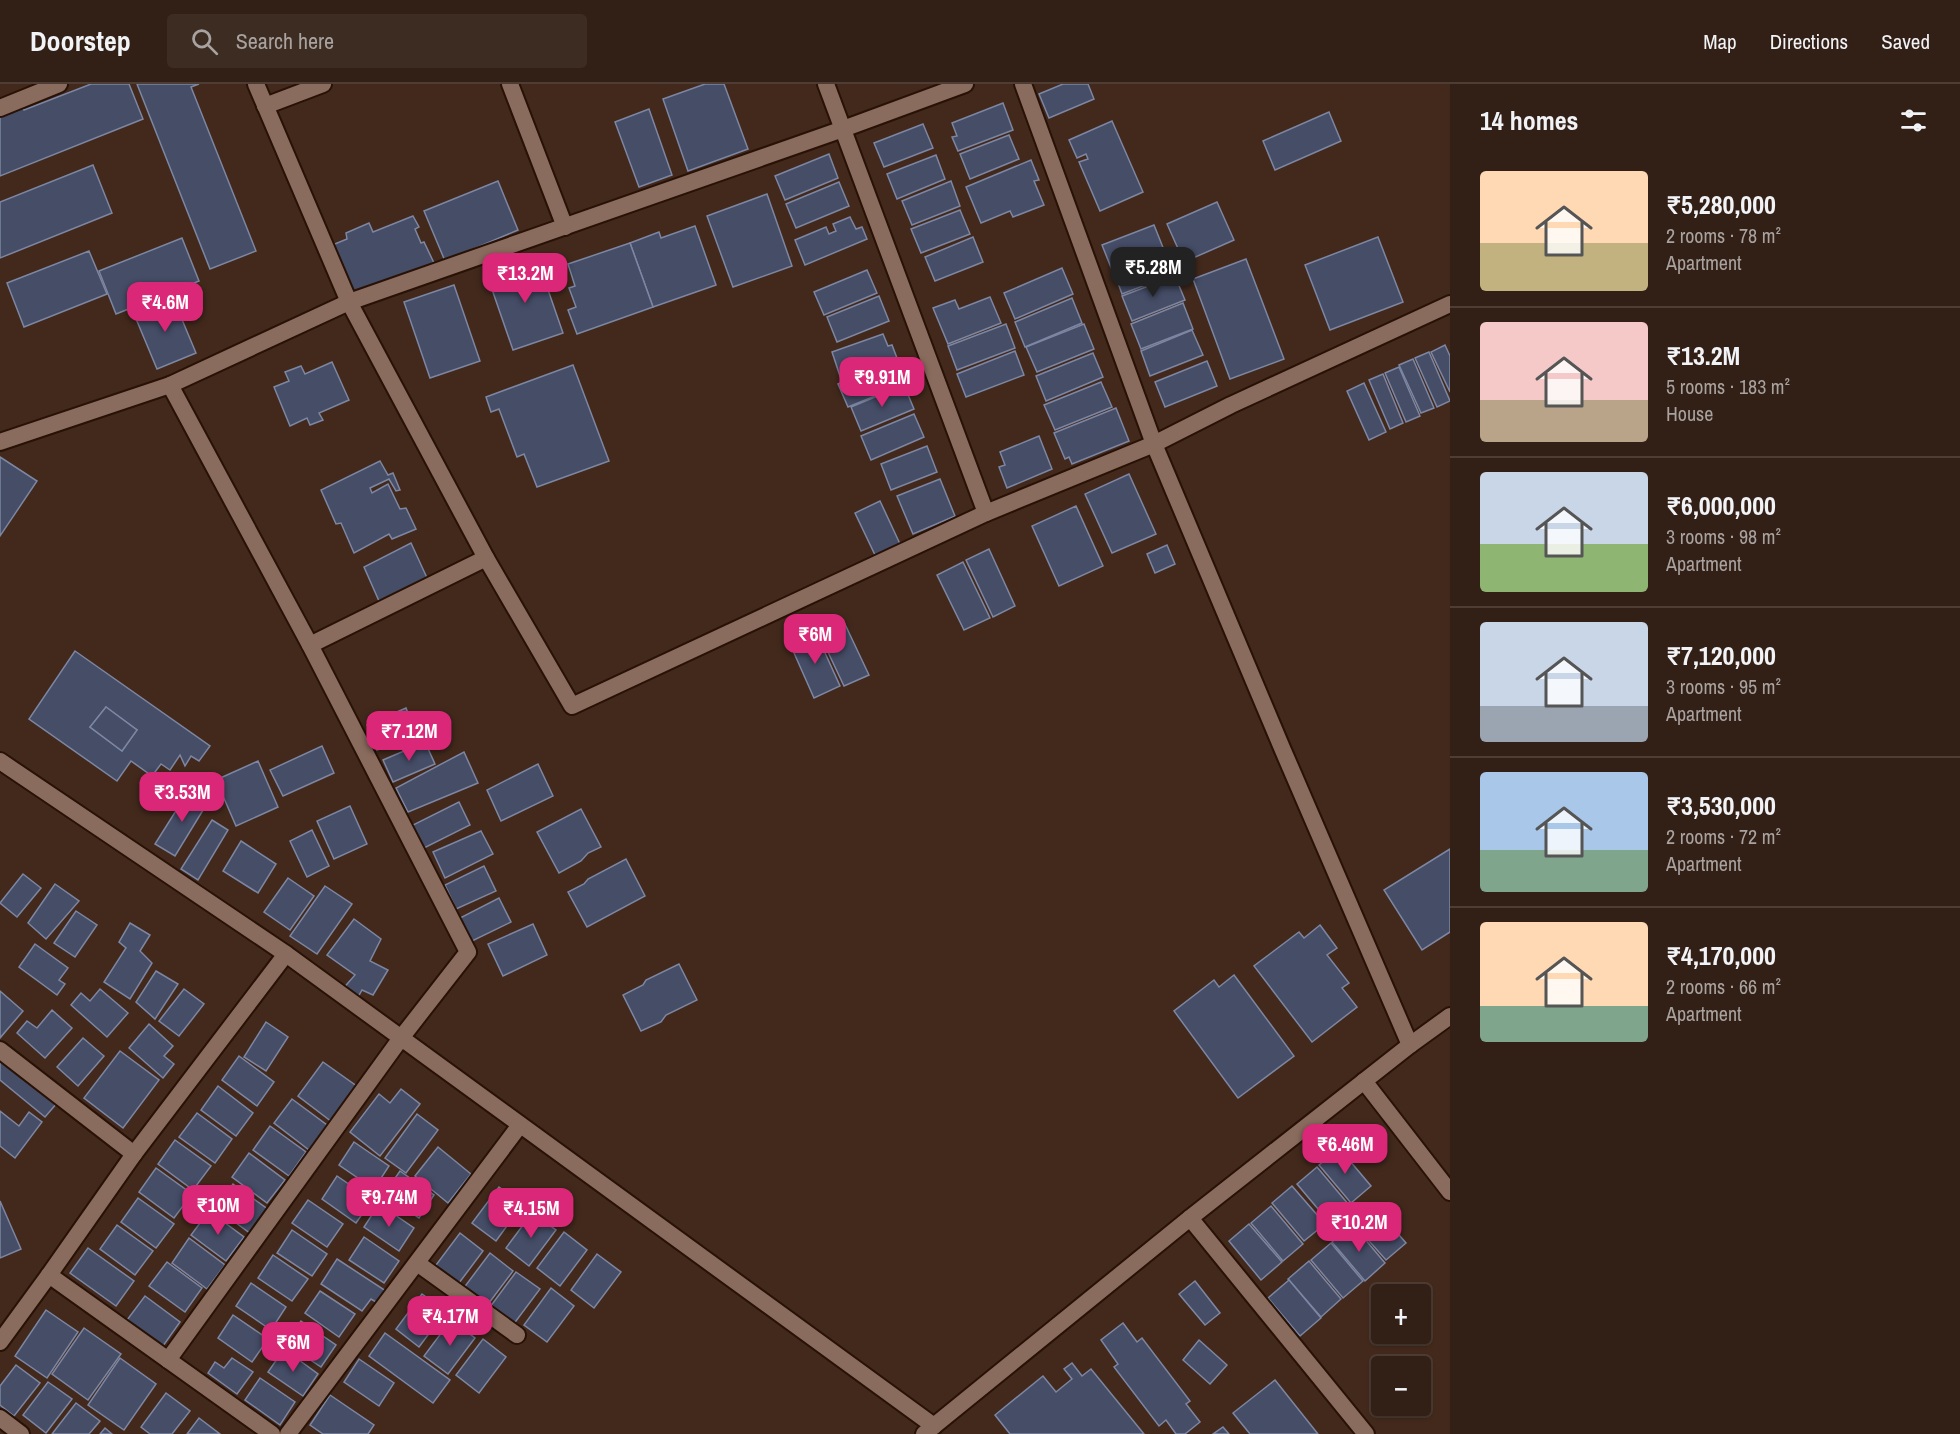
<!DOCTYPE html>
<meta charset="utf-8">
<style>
body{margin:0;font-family:"Archivo Narrow",sans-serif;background:#3d2c22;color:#f1f3f6;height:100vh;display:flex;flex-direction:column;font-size:22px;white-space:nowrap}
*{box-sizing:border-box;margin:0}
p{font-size:20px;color:#a8a2a0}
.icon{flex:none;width:33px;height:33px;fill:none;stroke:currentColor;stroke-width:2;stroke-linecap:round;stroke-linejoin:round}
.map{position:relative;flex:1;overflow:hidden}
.side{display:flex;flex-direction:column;background:#321f15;width:510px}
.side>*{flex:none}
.controls{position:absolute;left:1371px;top:1200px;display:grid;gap:12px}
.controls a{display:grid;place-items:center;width:60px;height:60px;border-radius:6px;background:#321f15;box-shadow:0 2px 4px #0004,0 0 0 2px #4d3d34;font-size:30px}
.price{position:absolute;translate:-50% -51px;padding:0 14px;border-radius:12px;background:#db2777;color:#fff;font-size:20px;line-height:39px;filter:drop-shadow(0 2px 3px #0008)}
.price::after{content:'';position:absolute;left:50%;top:36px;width:18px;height:14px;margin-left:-9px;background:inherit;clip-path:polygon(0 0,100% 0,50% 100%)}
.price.selected{background:#222;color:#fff}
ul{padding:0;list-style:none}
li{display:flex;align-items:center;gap:18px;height:150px;padding:0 30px}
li+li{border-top:2px solid #4d3d34}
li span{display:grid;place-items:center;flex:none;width:168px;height:120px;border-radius:6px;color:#555}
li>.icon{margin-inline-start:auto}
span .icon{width:72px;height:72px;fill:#fffc;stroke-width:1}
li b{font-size:26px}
h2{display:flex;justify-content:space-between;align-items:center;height:72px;padding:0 30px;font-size:26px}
header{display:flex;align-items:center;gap:36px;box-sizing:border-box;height:84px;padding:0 30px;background:#321f15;border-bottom:2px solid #4d3d34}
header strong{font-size:28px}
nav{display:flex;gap:33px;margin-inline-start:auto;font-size:21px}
.search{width:420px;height:54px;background:#3d2c22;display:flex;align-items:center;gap:15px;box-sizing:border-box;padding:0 21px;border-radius:6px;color:#a8a2a0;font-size:22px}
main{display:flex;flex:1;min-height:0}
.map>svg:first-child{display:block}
.building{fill:#454d67;stroke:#7d86a2;stroke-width:1.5;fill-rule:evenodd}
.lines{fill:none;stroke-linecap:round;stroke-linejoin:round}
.minor-casing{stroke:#281105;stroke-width:20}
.tertiary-casing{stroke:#281105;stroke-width:20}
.minor{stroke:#8a6c5e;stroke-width:16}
.tertiary{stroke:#8a6c5e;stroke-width:16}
</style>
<header>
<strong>Doorstep</strong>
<div class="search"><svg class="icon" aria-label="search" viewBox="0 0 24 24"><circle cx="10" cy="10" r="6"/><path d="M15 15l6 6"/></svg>Search here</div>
<nav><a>Map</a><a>Directions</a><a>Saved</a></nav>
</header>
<main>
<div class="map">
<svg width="1450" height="1350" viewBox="0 0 1450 1350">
<rect width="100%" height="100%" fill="#42291c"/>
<!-- building -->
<g class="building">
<path d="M91,0H129L143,35L0,92V28L21,19L24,26Z"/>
<path d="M137,0H199L191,3L256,167L210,185Z"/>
<path d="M705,0H724L748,65L688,87L663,15Z"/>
<path d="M1063,0H1088L1094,15L1049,34L1039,10Z"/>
<path d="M1003,19L1013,46L958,67L952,53L957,52L952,39Z"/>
<path d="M649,25L672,91L639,103L615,38Z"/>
<path d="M1329,28L1341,57L1275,86L1263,57Z"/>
<path d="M1112,37L1143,108L1100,127L1079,78L1088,75L1086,70L1077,74L1069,56Z"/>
<path d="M923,40L933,64L884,83L874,59Z"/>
<path d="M1009,51L1019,75L970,95L960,70Z"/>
<path d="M829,70L838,94L785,116L775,92Z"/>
<path d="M936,71L945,95L897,115L887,90Z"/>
<path d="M1031,76L1039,96L1034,97L1044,121L1013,133L1010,127L981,139L966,103Z"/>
<path d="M93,81L112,129L0,174V118Z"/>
<path d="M498,97L518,146L445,177L424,127Z"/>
<path d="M951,97L960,122L912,141L902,117Z"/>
<path d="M839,98L849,122L796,144L786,120Z"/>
<path d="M767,110L792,182L733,203L707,132Z"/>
<path d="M1217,118L1234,156L1184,178L1167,140Z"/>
<path d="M960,126L970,150L921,169L911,145Z"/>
<path d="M413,132L419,143L415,145L421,159L424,158L435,181L355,215L330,162L347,155L346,149L369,139L373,148Z"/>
<path d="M850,133L856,145L862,143L867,155L805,181L795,156L826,143L829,150L836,147L833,140Z"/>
<path d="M1154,141L1164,166L1112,186L1102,161Z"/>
<path d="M695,142L716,201L653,223L630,159L659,148L661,154Z"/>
<path d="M973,153L983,178L935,197L925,173Z"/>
<path d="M1378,153L1403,218L1330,246L1305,181Z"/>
<path d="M182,154L199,197L116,230L99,187Z"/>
<path d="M630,159L653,223L577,250L568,226L576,223L569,204L575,202L568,180Z"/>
<path d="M89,167L107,210L24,243L7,199Z"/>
<path d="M1166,168L1174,190L1122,210L1114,188Z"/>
<path d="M537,174L563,249L513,266L487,191Z"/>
<path d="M1246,175L1284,275L1230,295L1193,195Z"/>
<path d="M1062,184L1073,210L1015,235L1004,209Z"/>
<path d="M867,186L877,209L824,231L814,208Z"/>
<path d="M1175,192L1185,216L1132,237L1122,212Z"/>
<path d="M454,201L480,277L430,294L404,218Z"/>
<path d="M879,212L889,237L837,258L827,233Z"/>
<path d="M990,213L1001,239L948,260L933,224L955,216L959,225Z"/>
<path d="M173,214L196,269L157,285L134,230Z"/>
<path d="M1072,214L1082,239L1025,263L1015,238Z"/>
<path d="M1183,219L1193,245L1141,265L1131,240Z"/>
<path d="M1006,240L1015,264L957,286L948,262Z"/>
<path d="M1084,240L1094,265L1037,288L1026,263Z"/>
<path d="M1192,246L1203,271L1150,292L1141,267Z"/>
<path d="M883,250L888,262L892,261L897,274L841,295L832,268Z"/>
<path d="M1445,261L1450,272V308L1431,268Z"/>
<path d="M1015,267L1024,291L966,313L957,290Z"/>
<path d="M1429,268L1450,317L1437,323L1415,274Z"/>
<path d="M1093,269L1103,293L1046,317L1036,292Z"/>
<path d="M1413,275L1434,324L1421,329L1399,281Z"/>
<path d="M892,277L902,301L848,323L838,300Z"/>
<path d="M1207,277L1217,302L1165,323L1155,298Z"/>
<path d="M332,278L349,316L319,329L323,336L310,341L307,334L290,342L274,303L289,297L285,288L301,282L305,290Z"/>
<path d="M573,281L609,377L537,403L524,370L517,373L499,325L491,328L486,313Z"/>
<path d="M1399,283L1420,332L1406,338L1385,289Z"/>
<path d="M1383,290L1403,339L1390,345L1369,296Z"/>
<path d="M1101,298L1112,323L1055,346L1044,321Z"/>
<path d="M1364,299L1386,348L1369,356L1347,307Z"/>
<path d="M904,301L914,325L861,347L851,323Z"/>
<path d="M1116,324L1129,357L1072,380L1069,373L1065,375L1054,349Z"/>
<path d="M914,330L924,353L871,376L861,352Z"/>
<path d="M1039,352L1052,385L1007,404L999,383L1005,381L1000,368Z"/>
<path d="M927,362L937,388L891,406L881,380Z"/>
<path d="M0,373L37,397L0,452Z"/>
<path d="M380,377L388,391L393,389L400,406L396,407L389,395L370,404L372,409L388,400L400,425L406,424L416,445L392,455L389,450L354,469L341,439L336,440L321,406Z"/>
<path d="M1129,390L1156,450L1112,469L1085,410Z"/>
<path d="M940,395L955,432L913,450L897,412Z"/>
<path d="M880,417L901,462L876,473L855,429Z"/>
<path d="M1076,422L1103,482L1059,502L1032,442Z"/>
<path d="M411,459L428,496L379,517L364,483Z"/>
<path d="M1167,461L1175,480L1155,489L1147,470Z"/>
<path d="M989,465L1015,522L993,533L966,476Z"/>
<path d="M963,478L990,534L964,546L937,491Z"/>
<path d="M843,536L869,591L844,602L818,547Z"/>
<path d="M816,549L840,602L814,614L790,560Z"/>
<path d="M75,567L210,662L199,677L191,672L185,682L180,671L170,686L161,680L152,692L131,677L117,697L29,635ZM106,623L137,646L122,667L90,643Z"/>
<path d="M106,623L137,646L122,667L90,643Z"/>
<path d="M406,624L416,650L377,666L367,641Z"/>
<path d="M425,658L435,680L393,698L383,676Z"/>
<path d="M322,662L334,689L283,712L270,686Z"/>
<path d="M464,668L478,699L408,728L396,704Z"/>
<path d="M258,677L278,723L236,742L216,696Z"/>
<path d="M538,680L553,712L501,737L487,706Z"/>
<path d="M189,706L208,718L175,772L155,760Z"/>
<path d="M459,718L470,741L418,767L407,744Z"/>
<path d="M350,722L367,760L334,775L317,737Z"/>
<path d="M581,725L601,763L588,769L581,777L559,789L537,748Z"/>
<path d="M212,736L228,746L198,796L181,785Z"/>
<path d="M312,746L329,782L307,793L290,757Z"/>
<path d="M481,747L493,770L445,794L433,768Z"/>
<path d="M241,757L276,780L258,809L223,787Z"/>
<path d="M1450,765V848L1422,866L1384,806Z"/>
<path d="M626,775L645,812L587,843L568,808L584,800L588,795Z"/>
<path d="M484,782L496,807L456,825L445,801Z"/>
<path d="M23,790L41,804L17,833L0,819Z"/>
<path d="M288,794L314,812L290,846L264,828Z"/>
<path d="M55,800L79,817L46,855L28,839Z"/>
<path d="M325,802L352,820L317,870L290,852Z"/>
<path d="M499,814L511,838L472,857L460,834Z"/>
<path d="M76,827L97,841L75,873L54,859Z"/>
<path d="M354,835L381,855L370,877L388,886L373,911L362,906L358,913L341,907L355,891L327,871Z"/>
<path d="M130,839L150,851L140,867L152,879L130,915L104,898L126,864L119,858Z"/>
<path d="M533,840L547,871L503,892L488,860Z"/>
<path d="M1320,841L1337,864L1327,871L1349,899L1342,904L1357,923L1312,958L1254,882L1299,848L1304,854Z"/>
<path d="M35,860L68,884L59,896L65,900L57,911L19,883Z"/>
<path d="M679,880L697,916L666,931L661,938L641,947L623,911L643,901L646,896Z"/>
<path d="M156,887L178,900L155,935L136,918Z"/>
<path d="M1234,891L1294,972L1238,1014L1174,927L1214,896L1219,903Z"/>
<path d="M100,905L128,929L107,953L71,921L81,909L90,917Z"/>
<path d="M184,905L204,920L179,952L159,937Z"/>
<path d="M0,907L23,927L0,954Z"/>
<path d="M52,926L72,944L45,974L17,949L27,937L37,944Z"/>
<path d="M266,938L288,953L266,987L244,973Z"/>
<path d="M149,940L173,962L164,972L174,980L163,994L129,964Z"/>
<path d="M83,954L104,972L78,1002L57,983Z"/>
<path d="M120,967L159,996L123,1044L84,1014Z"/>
<path d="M239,972L274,998L257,1022L222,996Z"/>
<path d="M0,973L57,1019L45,1033L0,996Z"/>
<path d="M323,978L358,1003L332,1038L298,1012Z"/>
<path d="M218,1002L253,1029L236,1052L201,1026Z"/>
<path d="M401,1005L420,1020L380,1072L350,1048L379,1010L390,1019Z"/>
<path d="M292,1015L327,1041L309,1066L274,1039Z"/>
<path d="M0,1027L19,1042L29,1028L42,1038L15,1074L0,1062Z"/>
<path d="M197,1029L232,1055L215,1079L179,1053Z"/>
<path d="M417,1030L438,1046L406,1089L385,1074Z"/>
<path d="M270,1042L306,1068L289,1092L253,1066Z"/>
<path d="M175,1056L211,1082L193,1106L158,1080Z"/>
<path d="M354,1058L389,1082L374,1105L339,1081Z"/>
<path d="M438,1063L471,1090L448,1119L415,1092Z"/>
<path d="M1339,1064L1371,1102L1351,1119L1319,1081Z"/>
<path d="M249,1069L285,1096L267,1119L232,1093Z"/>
<path d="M1317,1083L1349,1121L1329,1138L1297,1100Z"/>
<path d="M156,1084L192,1110L174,1134L139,1108Z"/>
<path d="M400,1087L434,1111L419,1134L384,1110Z"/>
<path d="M337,1092L372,1116L356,1139L322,1115Z"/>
<path d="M233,1100L269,1126L251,1150L216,1124Z"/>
<path d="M1292,1102L1325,1140L1304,1157L1272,1119Z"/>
<path d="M499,1103L523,1120L496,1157L472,1139Z"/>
<path d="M138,1114L174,1140L156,1164L121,1138Z"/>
<path d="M308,1116L343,1140L327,1163L292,1139Z"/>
<path d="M0,1117L21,1165L0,1174Z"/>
<path d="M379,1120L414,1144L399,1167L364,1143Z"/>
<path d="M1373,1121L1406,1159L1386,1176L1353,1139Z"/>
<path d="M1271,1122L1303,1160L1283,1177L1251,1139Z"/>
<path d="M209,1127L244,1153L226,1177L191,1151Z"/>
<path d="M532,1129L556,1146L529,1182L506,1164Z"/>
<path d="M1249,1140L1282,1178L1261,1196L1229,1157Z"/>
<path d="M117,1141L153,1167L135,1191L100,1165Z"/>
<path d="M1353,1141L1385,1179L1365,1197L1332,1158Z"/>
<path d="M292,1146L327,1170L312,1192L277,1169Z"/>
<path d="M564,1148L587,1166L560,1202L537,1184Z"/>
<path d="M460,1149L483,1167L456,1203L433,1185Z"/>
<path d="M364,1153L399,1177L384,1199L349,1176Z"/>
<path d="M189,1154L225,1181L207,1205L172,1179Z"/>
<path d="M1331,1159L1363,1197L1343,1214L1311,1176Z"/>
<path d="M88,1164L134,1197L116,1222L70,1189Z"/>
<path d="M490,1169L513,1187L486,1223L463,1205Z"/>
<path d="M597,1170L621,1188L594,1224L571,1206Z"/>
<path d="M273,1171L308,1195L292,1217L258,1194Z"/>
<path d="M337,1175L389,1209L381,1221L371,1215L362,1227L321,1200Z"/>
<path d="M1309,1177L1341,1215L1321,1233L1288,1195Z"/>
<path d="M167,1178L202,1204L185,1228L149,1202Z"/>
<path d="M516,1188L540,1205L513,1241L490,1223Z"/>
<path d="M1289,1196L1321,1234L1300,1252L1268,1214Z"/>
<path d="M1195,1197L1220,1229L1205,1241L1179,1210Z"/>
<path d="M251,1199L286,1223L271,1246L236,1222Z"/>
<path d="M551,1204L574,1222L547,1258L524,1241Z"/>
<path d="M320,1207L355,1230L339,1253L305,1229Z"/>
<path d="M422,1210L446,1227L419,1263L396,1245Z"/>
<path d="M145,1212L180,1238L163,1262L127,1236Z"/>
<path d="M46,1226L78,1248L47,1294L15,1272Z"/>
<path d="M233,1231L268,1255L252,1278L218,1254Z"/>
<path d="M451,1236L475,1254L448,1290L424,1272Z"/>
<path d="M301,1237L336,1261L321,1283L285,1259Z"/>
<path d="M1123,1239L1137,1258L1142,1254L1190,1317L1186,1320L1200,1338L1185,1350H1176L1166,1336L1159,1342L1114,1283L1118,1280L1101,1256Z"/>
<path d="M84,1244L121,1270L88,1316L52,1290Z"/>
<path d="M385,1249L450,1296L433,1319L369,1272Z"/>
<path d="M483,1255L506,1273L479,1309L456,1291Z"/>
<path d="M1199,1256L1227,1281L1210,1300L1183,1276Z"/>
<path d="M284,1265L318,1290L303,1312L268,1288Z"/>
<path d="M120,1274L156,1300L124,1346L88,1321Z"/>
<path d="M232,1274L253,1288L237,1310L208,1289L215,1278L224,1284Z"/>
<path d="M359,1275L394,1299L379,1322L344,1298Z"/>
<path d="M1072,1279L1082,1292L1091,1285L1144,1350H1010L995,1331L1043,1292L1056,1308L1072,1295L1064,1285Z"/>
<path d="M16,1281L40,1299L14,1332L0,1321V1302Z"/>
<path d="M260,1294L295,1318L280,1341L245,1316Z"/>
<path d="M1275,1296L1318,1350H1250L1233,1329Z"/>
<path d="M48,1298L72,1315L46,1349L23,1331Z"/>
<path d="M166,1309L190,1327L172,1350H150L141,1343Z"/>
<path d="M330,1311L374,1341L368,1350H323L310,1341Z"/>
<path d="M76,1319L100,1337L89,1350H52Z"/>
<path d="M199,1334L220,1350H187Z"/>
<path d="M1223,1343L1229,1350H1213Z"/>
<path d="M105,1344L112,1350H100Z"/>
</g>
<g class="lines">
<defs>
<g id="minor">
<path d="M256,0L349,218L843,45L965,0"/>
<path d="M510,0L565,143"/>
<path d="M826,0L986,429"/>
<path d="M1023,0L1154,360L1282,664L1410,961"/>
<path d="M265,22L323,0"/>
<path d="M0,24L59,0"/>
<path d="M0,358L170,301L349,218L486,474L572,622L986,429L1154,360L1231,321L1450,220"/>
<path d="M310,561L486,474"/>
<path d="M0,677L286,870L934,1342"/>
<path d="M0,966L134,1070"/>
<path d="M1364,997L1450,1108"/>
<path d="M1190,1134L1366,1350"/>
<path d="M417,1179L517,1251"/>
<path d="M49,1191L272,1350"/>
<path d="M0,1258L49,1191L134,1070L286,870"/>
<path d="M168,1276L401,954L468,868L310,561L170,301"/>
<path d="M0,1334L21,1350"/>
<path d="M288,1350L520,1041"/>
</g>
<path id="tertiary" d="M924,1350L1190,1134L1410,961L1450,932"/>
</defs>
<!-- minor casing -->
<use href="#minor" class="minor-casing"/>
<!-- tertiary casing -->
<use href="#tertiary" class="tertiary-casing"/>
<!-- minor -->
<use href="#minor" class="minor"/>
<!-- tertiary -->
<use href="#tertiary" class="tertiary"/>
</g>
</svg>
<div class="controls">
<a>+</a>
<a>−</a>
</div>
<b class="price selected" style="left:1153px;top:214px">₹5.28M</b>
<b class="price" style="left:525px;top:220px">₹13.2M</b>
<b class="price" style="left:165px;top:249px">₹4.6M</b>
<b class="price" style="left:882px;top:324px">₹9.91M</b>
<b class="price" style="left:815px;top:581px">₹6M</b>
<b class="price" style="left:409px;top:678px">₹7.12M</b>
<b class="price" style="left:182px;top:739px">₹3.53M</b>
<b class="price" style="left:1345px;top:1091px">₹6.46M</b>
<b class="price" style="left:389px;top:1144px">₹9.74M</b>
<b class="price" style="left:218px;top:1152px">₹10M</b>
<b class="price" style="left:531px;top:1155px">₹4.15M</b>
<b class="price" style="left:1359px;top:1169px">₹10.2M</b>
<b class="price" style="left:450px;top:1263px">₹4.17M</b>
<b class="price" style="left:293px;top:1289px">₹6M</b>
</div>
<section class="side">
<h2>14 homes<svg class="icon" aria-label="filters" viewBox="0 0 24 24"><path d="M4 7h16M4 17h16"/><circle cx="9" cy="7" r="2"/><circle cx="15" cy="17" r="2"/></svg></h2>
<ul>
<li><span style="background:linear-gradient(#ffd9b3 60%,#c2b280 0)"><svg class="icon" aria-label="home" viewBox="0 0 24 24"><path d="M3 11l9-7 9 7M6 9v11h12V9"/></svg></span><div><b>₹5,280,000</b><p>2 rooms · 78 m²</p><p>Apartment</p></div></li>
<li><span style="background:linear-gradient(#f6c9c9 65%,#b9a48a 0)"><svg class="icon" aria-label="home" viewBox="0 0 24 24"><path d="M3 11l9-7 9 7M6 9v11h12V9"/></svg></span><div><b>₹13.2M</b><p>5 rooms · 183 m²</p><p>House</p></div></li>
<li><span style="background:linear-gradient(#c9d6e8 60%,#8fb573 0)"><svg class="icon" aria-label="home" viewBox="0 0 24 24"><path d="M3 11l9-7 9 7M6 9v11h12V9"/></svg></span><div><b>₹6,000,000</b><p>3 rooms · 98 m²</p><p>Apartment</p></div></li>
<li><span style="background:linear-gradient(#c9d6e8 70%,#9aa5b1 0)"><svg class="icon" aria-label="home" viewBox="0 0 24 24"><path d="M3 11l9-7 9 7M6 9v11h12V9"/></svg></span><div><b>₹7,120,000</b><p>3 rooms · 95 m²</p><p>Apartment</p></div></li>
<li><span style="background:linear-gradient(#a9c7e8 65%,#7fa58c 0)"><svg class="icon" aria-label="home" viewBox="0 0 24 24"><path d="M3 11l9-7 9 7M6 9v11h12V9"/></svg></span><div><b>₹3,530,000</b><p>2 rooms · 72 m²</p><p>Apartment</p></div></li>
<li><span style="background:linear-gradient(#ffd9b3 70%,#7fa58c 0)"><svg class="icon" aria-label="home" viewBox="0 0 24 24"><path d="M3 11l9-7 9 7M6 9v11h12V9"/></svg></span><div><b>₹4,170,000</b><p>2 rooms · 66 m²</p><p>Apartment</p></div></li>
</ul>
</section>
</main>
